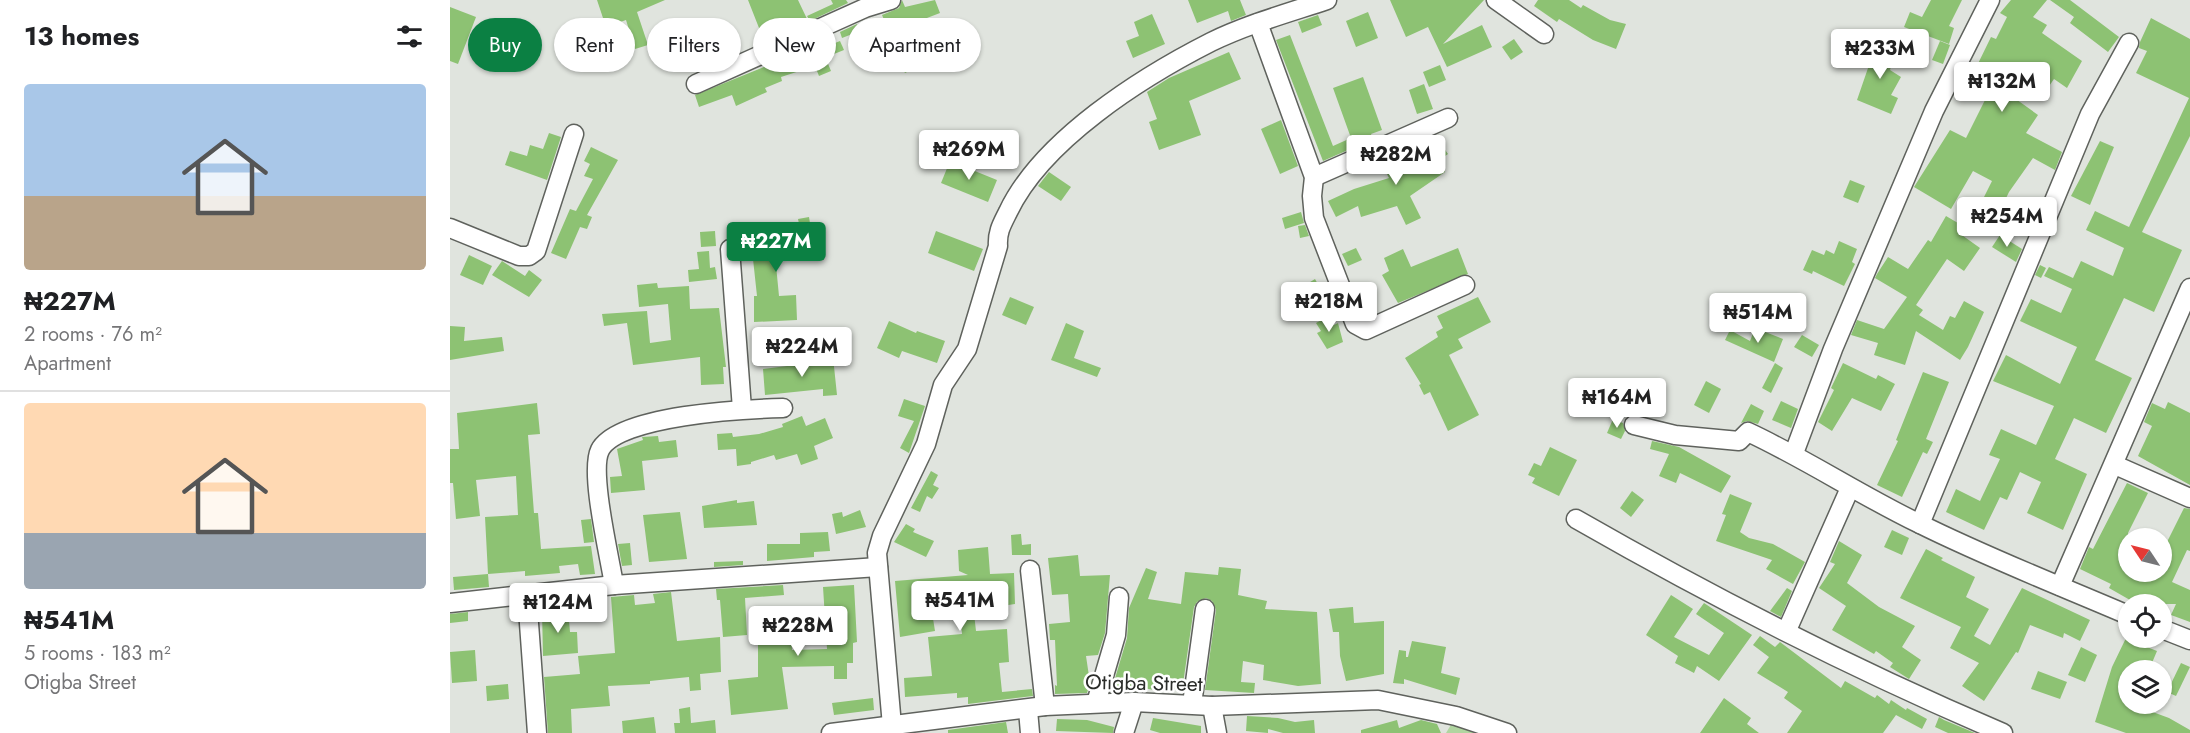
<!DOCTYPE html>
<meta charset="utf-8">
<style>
body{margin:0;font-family:Jost,sans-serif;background:#f2f2f2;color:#202124;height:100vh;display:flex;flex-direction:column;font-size:22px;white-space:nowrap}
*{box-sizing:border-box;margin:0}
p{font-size:20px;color:#757577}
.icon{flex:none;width:33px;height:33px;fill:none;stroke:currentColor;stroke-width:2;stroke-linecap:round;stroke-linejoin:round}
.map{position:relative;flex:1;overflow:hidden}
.side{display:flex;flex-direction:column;background:#fff;width:450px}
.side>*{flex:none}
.guide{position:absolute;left:18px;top:18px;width:570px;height:54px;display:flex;gap:12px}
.needle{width:39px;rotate:305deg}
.buttons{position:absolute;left:1668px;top:528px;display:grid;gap:12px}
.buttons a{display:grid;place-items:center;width:54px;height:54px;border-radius:50%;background:#fff;box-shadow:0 2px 4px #0004;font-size:30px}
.price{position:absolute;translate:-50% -51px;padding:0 14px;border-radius:6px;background:#fff;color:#222;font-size:20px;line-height:39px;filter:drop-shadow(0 2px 3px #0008)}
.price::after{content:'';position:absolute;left:50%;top:36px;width:18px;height:14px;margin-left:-9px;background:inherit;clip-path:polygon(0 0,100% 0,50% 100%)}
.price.current{background:#0b8043;color:#fff}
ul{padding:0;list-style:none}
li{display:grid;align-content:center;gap:12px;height:318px;padding:0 24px}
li+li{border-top:2px solid #e0e0e0}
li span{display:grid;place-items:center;height:186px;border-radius:6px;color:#555}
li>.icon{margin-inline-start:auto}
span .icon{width:108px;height:108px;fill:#fffc;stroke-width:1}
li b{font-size:26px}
h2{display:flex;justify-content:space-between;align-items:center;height:72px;padding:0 24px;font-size:26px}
.tag{padding:0 21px;border-radius:27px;background:#fff;box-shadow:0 2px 4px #0004;font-size:21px;line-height:54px}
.tag.current{background:#0b8043;color:#fff}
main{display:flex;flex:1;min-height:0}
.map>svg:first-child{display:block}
.green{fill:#b0d5a0}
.building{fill:#8dc273}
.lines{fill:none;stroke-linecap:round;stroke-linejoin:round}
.minor-casing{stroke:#5f625d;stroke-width:21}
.minor{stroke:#fff;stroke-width:18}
.labels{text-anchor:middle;stroke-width:5;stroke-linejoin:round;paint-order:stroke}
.street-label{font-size:21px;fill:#2a2c29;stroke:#fff}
</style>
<main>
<section class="side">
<h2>13 homes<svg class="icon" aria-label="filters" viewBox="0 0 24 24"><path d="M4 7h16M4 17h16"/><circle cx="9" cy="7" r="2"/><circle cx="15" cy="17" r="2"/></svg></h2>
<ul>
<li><span style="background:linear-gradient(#a9c7e8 60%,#b9a48a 0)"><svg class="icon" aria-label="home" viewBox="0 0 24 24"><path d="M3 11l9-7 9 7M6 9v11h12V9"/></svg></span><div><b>₦227M</b><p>2 rooms · 76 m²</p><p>Apartment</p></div></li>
<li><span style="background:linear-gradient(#ffd9b3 70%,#9aa5b1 0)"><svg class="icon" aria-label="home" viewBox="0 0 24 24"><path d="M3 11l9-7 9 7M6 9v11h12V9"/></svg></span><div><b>₦541M</b><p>5 rooms · 183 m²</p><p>Otigba Street</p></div></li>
</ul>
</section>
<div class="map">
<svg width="1740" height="733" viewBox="0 0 1740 733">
<rect width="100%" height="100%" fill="#e0e4de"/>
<!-- green -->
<path class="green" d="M1002,723L1025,733H996Z"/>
<!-- building -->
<g class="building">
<path d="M147,0H215L187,12L198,45L185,49L176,20L156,27Z"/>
<path d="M298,0H348L358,21L339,30L336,23L311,33Z"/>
<path d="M381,0H396L398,3L360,21L357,16L383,4Z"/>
<path d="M452,0L455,7L485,0L490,13L456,26L475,63L455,73L437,39L441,36L432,15L449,8Z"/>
<path d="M738,0H790L796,15L781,21L778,11L747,23Z"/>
<path d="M940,0H1034L993,44L1032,25L1042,47L997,67L978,27L956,37Z"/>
<path d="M1088,0H1119L1131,8L1133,5L1160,20L1176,24L1166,49L1143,40L1109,19L1107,22L1084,6Z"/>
<path d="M1481,0H1512L1499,26L1504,28L1499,44L1454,27L1460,12L1472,17Z"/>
<path d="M1561,0H1597L1583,17L1597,25L1592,33L1632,61L1617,88L1604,79L1595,92L1573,76L1563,97L1588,115L1576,133L1612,152L1605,170L1583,158L1559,192L1545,221L1526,213L1542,181L1523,171L1501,209L1464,187L1500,130L1516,138L1538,94L1522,86L1525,82L1520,80L1541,37L1546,39L1557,17L1550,13Z"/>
<path d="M1600,0H1620L1669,37L1658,52L1620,23L1624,17Z"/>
<path d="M0,7L26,17L8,64L0,61Z"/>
<path d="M918,12L928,38L906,47L896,21Z"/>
<path d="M702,14L715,44L683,58L676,41L689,36L684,22Z"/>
<path d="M868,15L872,25L852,33L848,22Z"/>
<path d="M1701,18L1740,39V136L1692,232L1732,250L1704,312L1674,298L1645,360L1682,378L1656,433L1624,418L1605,459L1637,474L1613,530L1577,513L1591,482L1570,472L1557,500L1550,497L1534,530L1496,512L1506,489L1530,501L1550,459L1539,455L1551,429L1586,445L1604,406L1543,381L1556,355L1610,384L1627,347L1570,321L1581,299L1611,313L1622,289L1594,276L1599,267L1623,278L1631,261L1663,276L1674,248L1636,230L1645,211L1679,227L1739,98L1686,73L1697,51L1689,48L1690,42Z"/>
<path d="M407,24L410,31L392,38L390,32Z"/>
<path d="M840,35L883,146L901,138L883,88L913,77L932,130L921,134L923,139L873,161L826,40Z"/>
<path d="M1064,39L1073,52L1061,60L1052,47Z"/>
<path d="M390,41L394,50L379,56L375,47Z"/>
<path d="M1490,41L1500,45L1493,64L1482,60Z"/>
<path d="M1427,42L1447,47L1440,70L1451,77L1441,95L1448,98L1441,114L1407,100Z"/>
<path d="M372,49L381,71L369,76L365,66L331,77L332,81L315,88L317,92L286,106L282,95L249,107L245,95L341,56L356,52L357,54Z"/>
<path d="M779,52L791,79L739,101L751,135L709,150L699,122L707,119L697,92L719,78Z"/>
<path d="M990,65L996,80L979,87L973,72Z"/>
<path d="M974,84L983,109L967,114L959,90Z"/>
<path d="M831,120L848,166L830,174L811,129Z"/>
<path d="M99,133L111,137L97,180L55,165L60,151L77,156L80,145L93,149Z"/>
<path d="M989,141L998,154L989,160L995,172L960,196L971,218L956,225L947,206L911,217L908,206L886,217L878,201L904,189L939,178L934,168Z"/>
<path d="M1650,141L1664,147L1640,205L1621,196Z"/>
<path d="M141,147L168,160L137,215L142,217L137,229L130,227L116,259L101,253L120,209L126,211L143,179L134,176L140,164L134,161Z"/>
<path d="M500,161L547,180L538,202L491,183Z"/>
<path d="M599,172L621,187L611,201L588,186Z"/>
<path d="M1400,180L1415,186L1408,203L1393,197Z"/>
<path d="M851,212L854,223L835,229L832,218Z"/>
<path d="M1496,216L1513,226L1509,233L1530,248L1514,271L1497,259L1466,305L1473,310L1469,315L1493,330L1500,316L1505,318L1514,301L1534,312L1518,347L1510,360L1466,331L1455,365L1424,355L1428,343L1401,335L1407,320L1434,329L1457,297L1425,278L1427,274L1438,257L1458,269L1478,240L1481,242Z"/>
<path d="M359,217L364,248L325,255L329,296L346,295L347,320L304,322V296H307L303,259H299L296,241L351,233L348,219Z"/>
<path d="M855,225L859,236L850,238L848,226Z"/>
<path d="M265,231L266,246L251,247L250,232Z"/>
<path d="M486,231L533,249L524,271L478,253Z"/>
<path d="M1550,235L1572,249L1566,262L1542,247Z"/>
<path d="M1389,241L1407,249L1402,262L1405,264L1394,286L1363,271L1362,274L1353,270L1362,250L1374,255L1376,250L1384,254Z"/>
<path d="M906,248L912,260L898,266L892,254Z"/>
<path d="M1008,248L1018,274L948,303L932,275L939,271L934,258L953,249L961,267Z"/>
<path d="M259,251L260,268L265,267L267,279L239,282L238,270L249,269L247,252Z"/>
<path d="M19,255L42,266L33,285L10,275Z"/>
<path d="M52,261L75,276L79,270L92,280L79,297L42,275Z"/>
<path d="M1590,265L1596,268L1591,278L1585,275Z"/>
<path d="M865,279L874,295L861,302L852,287Z"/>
<path d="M207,283L208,288L239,286L240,309L269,308L276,367H273L274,384L251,385L250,357L183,365L177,323L154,326L152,314L197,311L200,343L221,340L218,304L189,307L187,285Z"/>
<path d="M560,297L584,307L576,325L552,315Z"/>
<path d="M1028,297L1041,322L1008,339L1013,348L999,355L1029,415L998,431L980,392L974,395L969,385L971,384L955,358L988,337L986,332L993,328L987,316Z"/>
<path d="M879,316L884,325L888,323L893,342L877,349L867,333L871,331L866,323Z"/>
<path d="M439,321L466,333L467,331L495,341L487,363L452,351L449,358L427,348Z"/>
<path d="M616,323L634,331L624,358L651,368L647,377L601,360Z"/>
<path d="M0,326L15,327L14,341L52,337L54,351L0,360Z"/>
<path d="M1305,328L1333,339L1324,362L1275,340L1280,330L1300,341Z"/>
<path d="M1352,335L1369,345L1362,357L1344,347Z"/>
<path d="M383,357L387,395L373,396V389L315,395L313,369L369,362V359Z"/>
<path d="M1325,363L1333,368L1321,393L1312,388Z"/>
<path d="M1393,363L1426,379L1428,375L1445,384L1431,411L1402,398L1382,431L1368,422L1384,390L1381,388Z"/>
<path d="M1473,372L1499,382L1476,439L1483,442L1477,454L1473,452L1452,497L1427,485L1448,441L1446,440Z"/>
<path d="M1256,381L1271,389L1259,413L1244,405Z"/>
<path d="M454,399L475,406L459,453L450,448L464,421L448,416Z"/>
<path d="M1331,401L1348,409L1341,428L1322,420Z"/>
<path d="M1718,402L1740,413V485L1688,456L1702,426L1694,422L1702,403L1715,409Z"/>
<path d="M87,403L90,434L78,435L84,513H88L91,549L141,546L145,574L130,575L128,564L109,566L110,573L75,576V571L38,574L35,517L68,515L66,476L26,480L30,516L6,519L3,483H0V449H9L7,413Z"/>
<path d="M1301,404L1314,411L1308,424L1297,421L1291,423Z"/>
<path d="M352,416L356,426L375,418L383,438L364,446L368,459L351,465L347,454L326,460L324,455L301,462V464L287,466L286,449L268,450L267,434L282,433L283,437L309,434L333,427L332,424Z"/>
<path d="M1163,419L1173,423L1175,431L1171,439L1157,433Z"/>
<path d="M208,436L209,442L226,440L228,457L192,461L195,490L161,493L160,477L172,476L167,449L193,440L192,437Z"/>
<path d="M1202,441L1229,447L1281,476L1271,493L1230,473L1226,483L1209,476L1219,454L1200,449Z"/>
<path d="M1100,447L1127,460L1109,496L1082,483L1085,478L1078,475L1084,463L1091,466Z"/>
<path d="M481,471L488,475L483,485L489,488L482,499L477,496L470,512L461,508Z"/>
<path d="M1677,483L1698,493L1678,533V554L1675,561L1678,563V572H1712V557L1718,540L1734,508L1740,509V551L1737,550L1722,582L1740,590V622L1721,615L1726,604H1698L1689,600L1687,604L1659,588L1661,584L1630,569L1639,547L1643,549Z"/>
<path d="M1182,491L1194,500L1181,517L1170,508Z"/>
<path d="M1280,494L1302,503L1290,532L1299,538L1323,544L1355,562L1343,584L1316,569L1322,560L1266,541L1276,515L1272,514Z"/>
<path d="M287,500V503L304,501L307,525L254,528L252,506Z"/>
<path d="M410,510L416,527L386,534L382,514L392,512L393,517Z"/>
<path d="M230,512L237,559L199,562L193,515Z"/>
<path d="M141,519L144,542L134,543L131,520Z"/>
<path d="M456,524L465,529L463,532L484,541L476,557L444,542Z"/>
<path d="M1442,530L1459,538L1452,555L1434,547Z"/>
<path d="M378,532L380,551L364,552V557L317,561V544H350V533Z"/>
<path d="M571,534L572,545L581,544V555H562L561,535Z"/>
<path d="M1389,541L1412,555L1397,583L1429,607L1465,626L1452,647L1471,660L1459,679L1440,667L1443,663L1426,651L1424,654L1382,630L1396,606L1369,588L1385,564L1380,562Z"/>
<path d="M180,543L182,565L172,566L168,544Z"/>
<path d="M538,547L540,574L564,573L565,604L545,607L544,594L522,596L526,631L557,629L559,662L549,663L552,692L582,689L583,696L518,704V697L507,698V693L455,697L454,678L482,676L478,637L512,634L508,597L480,600L485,631L450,637L445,581L518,575L509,571L508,550Z"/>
<path d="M1476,549L1493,558L1491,560L1525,577L1516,597L1539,609L1524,636L1540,645L1572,588L1640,620L1630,641L1614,633L1613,638L1580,625L1568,653L1566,652L1534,701L1512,686L1529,663L1500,648L1511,627L1450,598Z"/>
<path d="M628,555L630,576L660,575L655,633L648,655L636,656L640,683L637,693L605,694V685L607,686L605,640H600L599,624L620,622L618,594L602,595L598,558Z"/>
<path d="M293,561V565L264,567V562Z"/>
<path d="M769,567L791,569L788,595L817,601L815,609L867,612L871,684L848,686L813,680L814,665L793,661L791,682L805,683L804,693L755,690L766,610L762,601L756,598L747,602L744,607L732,691L706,684L704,690L677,685V691L661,692L677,638L679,608L696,568L707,572L698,599L731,604L735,572L768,575Z"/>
<path d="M38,574L39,587L4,590L3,577Z"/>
<path d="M333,585L334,595L295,598L297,635L273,637L270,600H267L266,589Z"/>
<path d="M404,585L407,642L403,643V663H397V679H384V666L332,667L338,709L281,715L278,680L308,677V637L341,634L342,650L377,649L373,587Z"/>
<path d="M1337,588L1342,591L1331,617L1320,611Z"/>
<path d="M221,592L227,641L270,637L271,672L250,674L251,690L240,691L239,677L200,681V684L158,686L160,706L121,709L122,733H98L94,677L130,674L128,656L165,653L161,597L184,595L185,605L205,603L203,594Z"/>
<path d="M1221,595L1243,609L1224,637L1259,655L1274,633L1246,614L1254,603L1302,635L1269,681L1247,666L1244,673L1225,663L1228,656L1196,635Z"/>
<path d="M903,607L904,623L934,621V674L896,681L890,656L889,632H883L879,609Z"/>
<path d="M118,609L120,632H127L128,653L93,656L92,611Z"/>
<path d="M18,612V621L0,623V614Z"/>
<path d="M1310,636L1325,647L1330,642L1391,688L1395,681L1425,698L1427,695L1439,704L1441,700L1456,710L1457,708L1477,719L1472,729L1446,715L1433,733H1337L1352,711L1334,698L1338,692L1307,673L1319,657L1303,645Z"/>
<path d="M1676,638H1695L1692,645L1707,651L1699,670H1678V704H1704L1700,711L1719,718L1740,730V733H1676L1645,722L1662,667Z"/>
<path d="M962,641L996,647L991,673L1010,678L1006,695L954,679V684L943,683L949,650L956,651V657H958Z"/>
<path d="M1631,647L1647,655L1635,682L1618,675Z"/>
<path d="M25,650L27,681L2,683L0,652Z"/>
<path d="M1731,663L1740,667L1726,696L1717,692Z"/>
<path d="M1588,671L1617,682L1610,699L1581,689Z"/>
<path d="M58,684L59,699L37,701L36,686Z"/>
<path d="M423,698L424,710L384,715L382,703Z"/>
<path d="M1274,698L1301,718L1297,724L1309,733H1250Z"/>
<path d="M240,707L241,723L265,720L266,733H225L224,723H230L229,709Z"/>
<path d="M797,716L828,718L845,722L864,720L865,733H833L818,729V733L796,731Z"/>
<path d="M204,717L206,733H173L172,721Z"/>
<path d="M1489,717L1494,720L1525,733H1498L1485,727Z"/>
<path d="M703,718L751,726V733H710L700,730Z"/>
<path d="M607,719L637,720L664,727L663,733L606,731Z"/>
<path d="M947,720L949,728L971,720L987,724L991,733H911V730Z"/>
<path d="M556,722L558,733H498V730Z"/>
</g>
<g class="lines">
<defs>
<g id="minor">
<path d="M1046,0L1094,34"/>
<path d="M808,23L864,177L862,196L864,218L905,324L916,330L1015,285"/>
<path d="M246,84L415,8L441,0"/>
<path d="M864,177L998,118"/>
<path d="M0,228L69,256H79L86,251L124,134"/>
<path d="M280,249L292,409"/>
<path d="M1184,425L1225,435L1289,441L1298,432C1356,459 1410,495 1468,523C1536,557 1608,585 1678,615"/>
<path d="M1344,453L1383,349L1484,111L1540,0"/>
<path d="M1665,465L1740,498"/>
<path d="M1126,519C1264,598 1407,671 1553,733"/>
<path d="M1470,524L1640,114L1679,43"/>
<path d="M580,570L595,706"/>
<path d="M164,585C160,558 139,472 150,450C168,415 295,409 333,408"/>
<path d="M1610,586L1740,288"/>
<path d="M77,596L87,733"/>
<path d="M0,603L164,585L428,567"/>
<path d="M1712,629L1740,640"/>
<path d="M1337,630L1400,488"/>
<path d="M646,703L666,635L669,597"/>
<path d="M742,704L755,609"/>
<path d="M762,706L767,733"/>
<path d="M578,710L580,733"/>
<path d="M442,726L427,553L432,536L476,444L493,385L517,349L548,246C547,232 552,224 558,212C592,140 692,77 761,42C798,24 838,13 877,0"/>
<path d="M381,733L595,706L684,702L762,706L928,700L1006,716L1057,733"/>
<path d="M674,733L684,702"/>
</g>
</defs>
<!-- minor casing -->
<use href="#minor" class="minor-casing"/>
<!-- minor -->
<use href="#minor" class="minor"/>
</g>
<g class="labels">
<!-- street labels -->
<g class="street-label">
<text transform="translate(694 683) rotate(1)" y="7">Otigba Street</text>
</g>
</g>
</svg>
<div class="buttons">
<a><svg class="needle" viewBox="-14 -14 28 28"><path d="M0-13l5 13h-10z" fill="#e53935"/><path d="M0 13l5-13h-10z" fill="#757577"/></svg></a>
<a><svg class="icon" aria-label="locate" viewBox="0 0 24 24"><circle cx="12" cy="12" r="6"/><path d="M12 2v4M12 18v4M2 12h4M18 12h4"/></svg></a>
<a><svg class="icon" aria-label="layers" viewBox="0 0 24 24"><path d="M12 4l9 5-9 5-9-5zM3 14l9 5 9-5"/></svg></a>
</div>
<b class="price" style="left:1430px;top:80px">₦233M</b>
<b class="price" style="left:1552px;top:113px">₦132M</b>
<b class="price" style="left:519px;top:181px">₦269M</b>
<b class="price" style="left:946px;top:186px">₦282M</b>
<b class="price" style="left:1557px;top:248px">₦254M</b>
<b class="price current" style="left:326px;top:273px">₦227M</b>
<b class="price" style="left:879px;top:333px">₦218M</b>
<b class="price" style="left:1308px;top:344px">₦514M</b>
<b class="price" style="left:352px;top:378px">₦224M</b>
<b class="price" style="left:1167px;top:429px">₦164M</b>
<b class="price" style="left:510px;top:632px">₦541M</b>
<b class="price" style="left:108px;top:634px">₦124M</b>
<b class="price" style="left:348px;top:657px">₦228M</b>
<div class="guide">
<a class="tag current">Buy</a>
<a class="tag">Rent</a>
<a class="tag">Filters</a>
<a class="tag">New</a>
<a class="tag">Apartment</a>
</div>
</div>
</main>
